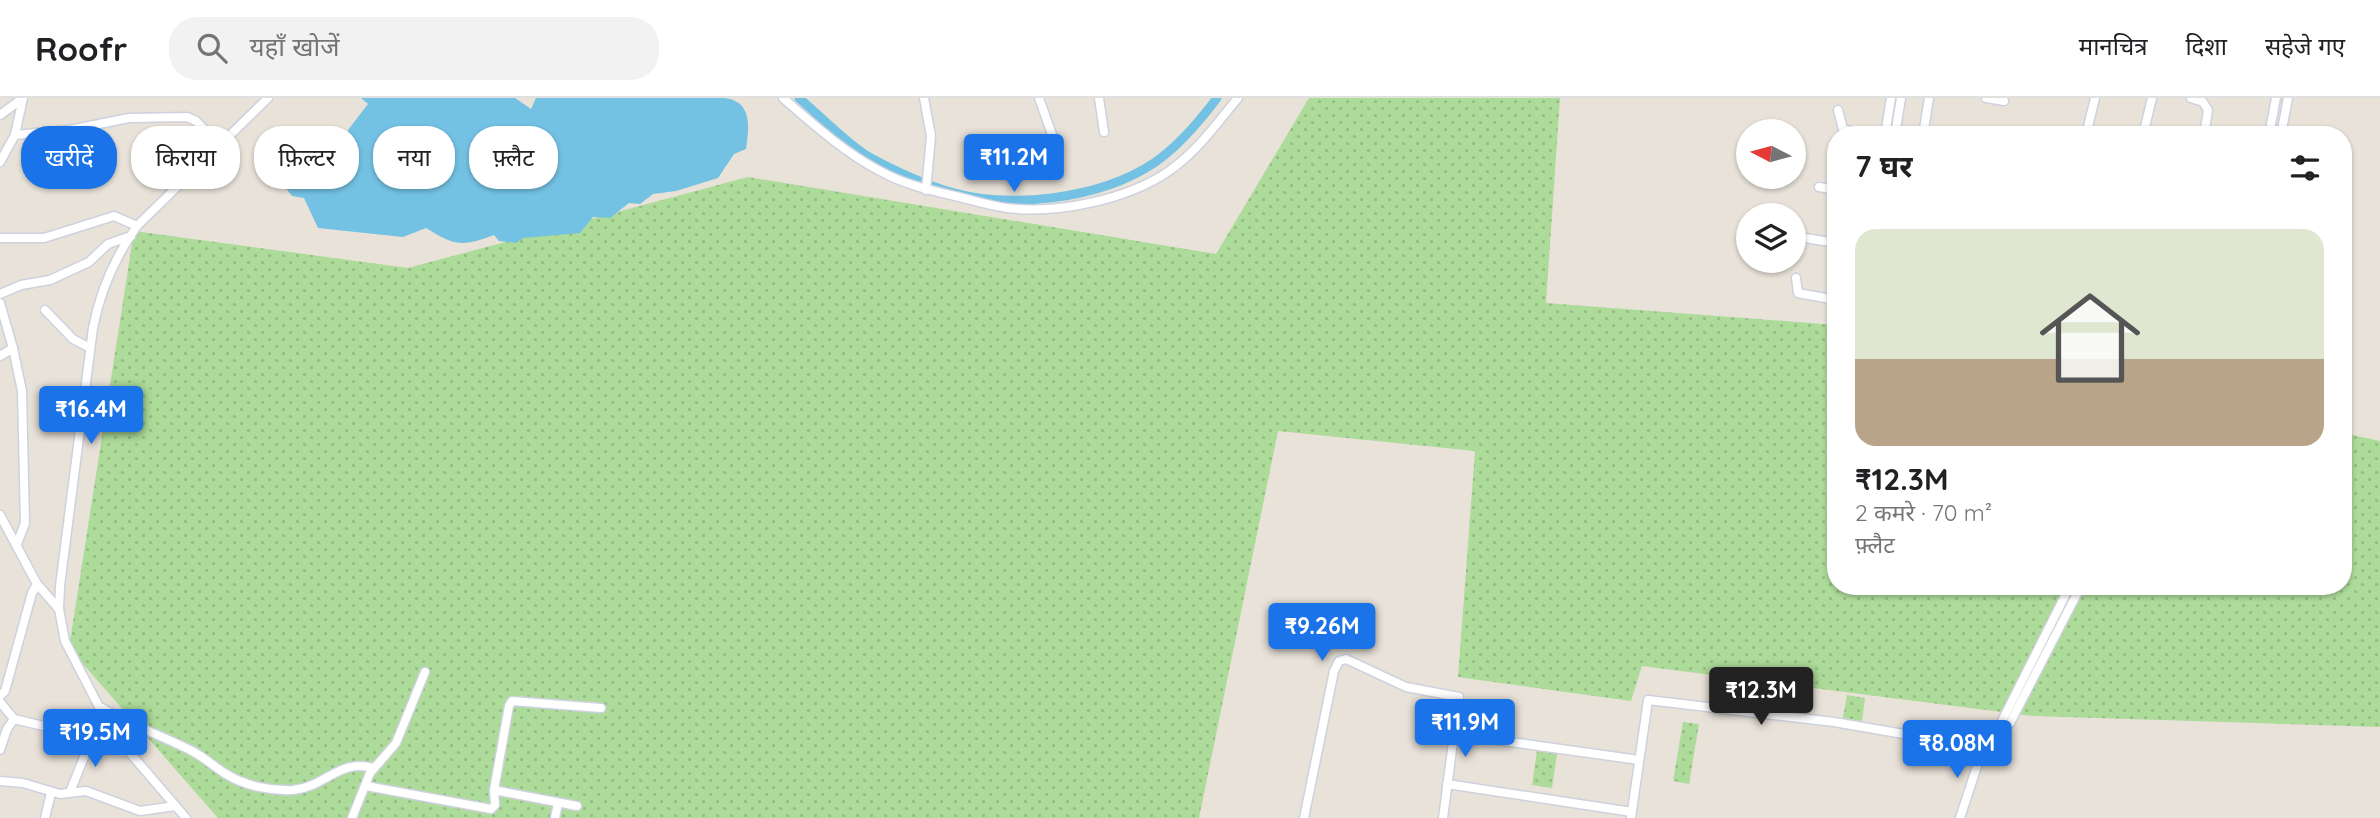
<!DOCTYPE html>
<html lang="hi">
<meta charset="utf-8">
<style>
body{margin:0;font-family:Quicksand,"Noto Sans Devanagari",sans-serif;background:#f2f2f2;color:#202124;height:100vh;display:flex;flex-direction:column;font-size:26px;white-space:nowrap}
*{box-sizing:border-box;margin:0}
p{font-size:23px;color:#757577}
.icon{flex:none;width:38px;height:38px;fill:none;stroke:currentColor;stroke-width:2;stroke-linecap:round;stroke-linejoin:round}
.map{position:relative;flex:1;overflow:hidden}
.details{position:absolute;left:1827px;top:28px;width:525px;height:469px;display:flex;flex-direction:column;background:#fff;border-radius:28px;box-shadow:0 2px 5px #0004}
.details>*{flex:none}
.guide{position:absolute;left:21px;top:28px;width:665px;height:63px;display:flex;gap:14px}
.needle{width:46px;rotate:276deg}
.fabs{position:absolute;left:1736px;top:21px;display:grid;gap:14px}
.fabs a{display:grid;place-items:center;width:70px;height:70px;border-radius:50%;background:#fff;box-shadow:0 2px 5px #0004;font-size:35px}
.price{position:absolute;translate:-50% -60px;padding:0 16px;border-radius:7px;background:#1a73e8;color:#fff;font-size:23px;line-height:46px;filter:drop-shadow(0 2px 4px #0008)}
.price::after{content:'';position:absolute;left:50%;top:42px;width:21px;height:16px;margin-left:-10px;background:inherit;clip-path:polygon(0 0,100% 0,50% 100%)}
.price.on{background:#222;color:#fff}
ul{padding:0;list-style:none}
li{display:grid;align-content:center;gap:14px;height:371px;padding:0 28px}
li span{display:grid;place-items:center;height:217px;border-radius:21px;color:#555}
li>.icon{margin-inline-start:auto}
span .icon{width:126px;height:126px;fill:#fffc;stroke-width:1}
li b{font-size:30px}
h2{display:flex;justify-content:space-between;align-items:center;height:84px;padding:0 28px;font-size:30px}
.tag{padding:0 24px;border-radius:28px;background:#fff;box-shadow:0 2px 5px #0004;font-size:24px;line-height:63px}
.tag.on{background:#1a73e8;color:#fff}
header{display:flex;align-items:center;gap:42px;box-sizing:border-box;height:98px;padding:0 35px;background:#fff;border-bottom:2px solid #e0e0e0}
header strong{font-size:33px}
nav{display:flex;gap:38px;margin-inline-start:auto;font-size:24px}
.search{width:490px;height:63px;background:#f2f2f2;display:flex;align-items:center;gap:18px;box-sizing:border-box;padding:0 24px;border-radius:28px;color:#757577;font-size:26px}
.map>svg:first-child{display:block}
.grass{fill:url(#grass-dots)}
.water{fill:#73c1e3}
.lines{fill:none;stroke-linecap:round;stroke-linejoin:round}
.canal{stroke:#73c1e3;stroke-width:9}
.street-casing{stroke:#ced1de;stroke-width:11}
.street{stroke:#fff;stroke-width:8}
</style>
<header>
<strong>Roofr</strong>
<div class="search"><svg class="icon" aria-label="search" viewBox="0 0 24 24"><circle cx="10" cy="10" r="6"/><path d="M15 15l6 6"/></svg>यहाँ खोजें</div>
<nav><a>मानचित्र</a><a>दिशा</a><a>सहेजे गए</a></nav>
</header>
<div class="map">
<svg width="2380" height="720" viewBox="0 0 2380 720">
<defs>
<pattern id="grass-dots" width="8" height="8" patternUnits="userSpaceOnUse" patternTransform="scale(1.75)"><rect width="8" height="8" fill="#addb99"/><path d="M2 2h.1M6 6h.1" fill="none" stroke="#95bc84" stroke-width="1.8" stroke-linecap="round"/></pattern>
</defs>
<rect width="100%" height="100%" fill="#e8e2d9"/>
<!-- grass -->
<g class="grass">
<path d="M1309,0H1560L1546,205L1836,227V488H2343V335L2380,343V629L2033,618L1642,568L1631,603L1458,579L1475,353L1278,333L1199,720H218L69,550L134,133L408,170L748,79L1216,156Z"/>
<path d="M1847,597L1865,600L1862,623L1843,620Z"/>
<path d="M1683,624L1699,626L1689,686L1673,683Z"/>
<path d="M1537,653L1557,656L1552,690L1532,687Z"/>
</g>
<!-- water -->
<path class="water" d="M361,0H515L531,11L536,0H724C753,3 749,30 746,51L734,56L718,80L676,93L653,96L640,106L629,105L610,120L593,119L580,135L523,140L516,145L499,143L494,137C462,149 455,148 426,130L403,139L318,130L304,100L292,98L285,89L295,70L312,77L352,50L348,32L368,6Z"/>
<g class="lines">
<!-- canal -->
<path class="canal" d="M799,0C819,17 848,47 869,59C893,72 921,85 947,93C1009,112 1100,101 1154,65C1179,48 1199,24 1217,0"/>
<defs>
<g id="street">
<path d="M783,0C814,27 844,54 880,73C903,86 929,92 955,98C972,102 990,108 1007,110C1057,116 1127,102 1169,73C1197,54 1217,25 1238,0"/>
<path d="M924,0L931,38L926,92"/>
<path d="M1099,0L1104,34"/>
<path d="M1986,0L2004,3"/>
<path d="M2191,0L2203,4L2208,12L2204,37"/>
<path d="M1838,12L1843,31L1865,37"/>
<path d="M0,17L23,0"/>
<path d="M15,37L69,32L129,20L187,19L196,23L220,47"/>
<path d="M1885,37L1891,0"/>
<path d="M1895,37L1901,0"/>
<path d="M1923,37L1929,0"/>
<path d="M2086,37L2095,0"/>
<path d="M2143,37L2152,0"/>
<path d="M2269,37L2276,0"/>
<path d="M2281,37L2288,0"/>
<path d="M991,60L1054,50L1055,45L1039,0"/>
<path d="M0,64L15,37L23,0"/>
<path d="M1819,89L1836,92"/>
<path d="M1799,139L1836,145"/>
<path d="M0,140H44L114,118L137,128"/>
<path d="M1796,180L1798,195L1836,202"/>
<path d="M0,196L21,187L50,182L89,164L108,146L131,138"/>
<path d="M0,205L13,250L22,293L25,425L17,446"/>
<path d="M45,212L73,241L90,250"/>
<path d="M0,258L13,250"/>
<path d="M0,417L37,486L59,511"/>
<path d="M0,598L5,593L32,495L37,486"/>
<path d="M0,604L14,621L81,637L112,634"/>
<path d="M102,610C129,627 161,637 190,652C203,658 213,668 226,676C245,688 271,693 293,692C326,689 339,660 374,670"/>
<path d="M1454,636L1639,662"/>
<path d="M1992,643L2010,625L2081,488"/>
<path d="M0,652L7,631L14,621"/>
<path d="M0,683L23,685L60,696L86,693L140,713L175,708"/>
<path d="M1447,686L1632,714"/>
<path d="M366,688L491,711L495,707L494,692L509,608L512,603L601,610"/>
<path d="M494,692L577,708"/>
<path d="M70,694L93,637"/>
<path d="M45,720L51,695"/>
<path d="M186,720L112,634L65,543L59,511L60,488L93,230C100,194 115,159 137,128L268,0"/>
<path d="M352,720L370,675L396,645L425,574"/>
<path d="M555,720L558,705"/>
<path d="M1304,720L1334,573L1339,563L1346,561L1406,589L1459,599L1443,720"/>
<path d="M1631,720L1648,602L1834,624L1967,647"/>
<path d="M1960,720L1982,653L2001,625L2070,488"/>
</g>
</defs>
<!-- street casing -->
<use href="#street" class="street-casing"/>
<!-- street -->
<use href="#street" class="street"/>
</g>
</svg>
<div class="fabs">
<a><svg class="needle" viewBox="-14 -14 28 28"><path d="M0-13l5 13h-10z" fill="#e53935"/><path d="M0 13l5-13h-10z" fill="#757577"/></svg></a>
<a><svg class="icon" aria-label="layers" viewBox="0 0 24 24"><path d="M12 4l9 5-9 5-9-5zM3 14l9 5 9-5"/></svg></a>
</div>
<b class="price" style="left:1014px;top:96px">₹11.2M</b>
<b class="price" style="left:91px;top:348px">₹16.4M</b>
<b class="price" style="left:1322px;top:565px">₹9.26M</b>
<b class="price on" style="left:1761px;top:629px">₹12.3M</b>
<b class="price" style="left:1465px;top:661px">₹11.9M</b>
<b class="price" style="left:95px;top:671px">₹19.5M</b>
<b class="price" style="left:1957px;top:682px">₹8.08M</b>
<div class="guide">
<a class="tag on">खरीदें</a>
<a class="tag">किराया</a>
<a class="tag">फ़िल्टर</a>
<a class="tag">नया</a>
<a class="tag">फ़्लैट</a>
</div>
<section class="details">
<h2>7 घर<svg class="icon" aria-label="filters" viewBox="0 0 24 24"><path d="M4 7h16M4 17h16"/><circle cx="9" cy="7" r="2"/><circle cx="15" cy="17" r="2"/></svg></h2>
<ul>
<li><span style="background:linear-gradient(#dfe7d0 60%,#b9a48a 0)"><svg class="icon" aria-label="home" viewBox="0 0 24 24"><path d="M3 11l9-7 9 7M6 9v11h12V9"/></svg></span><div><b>₹12.3M</b><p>2 कमरे · 70 m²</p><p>फ़्लैट</p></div></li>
</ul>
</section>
</div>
